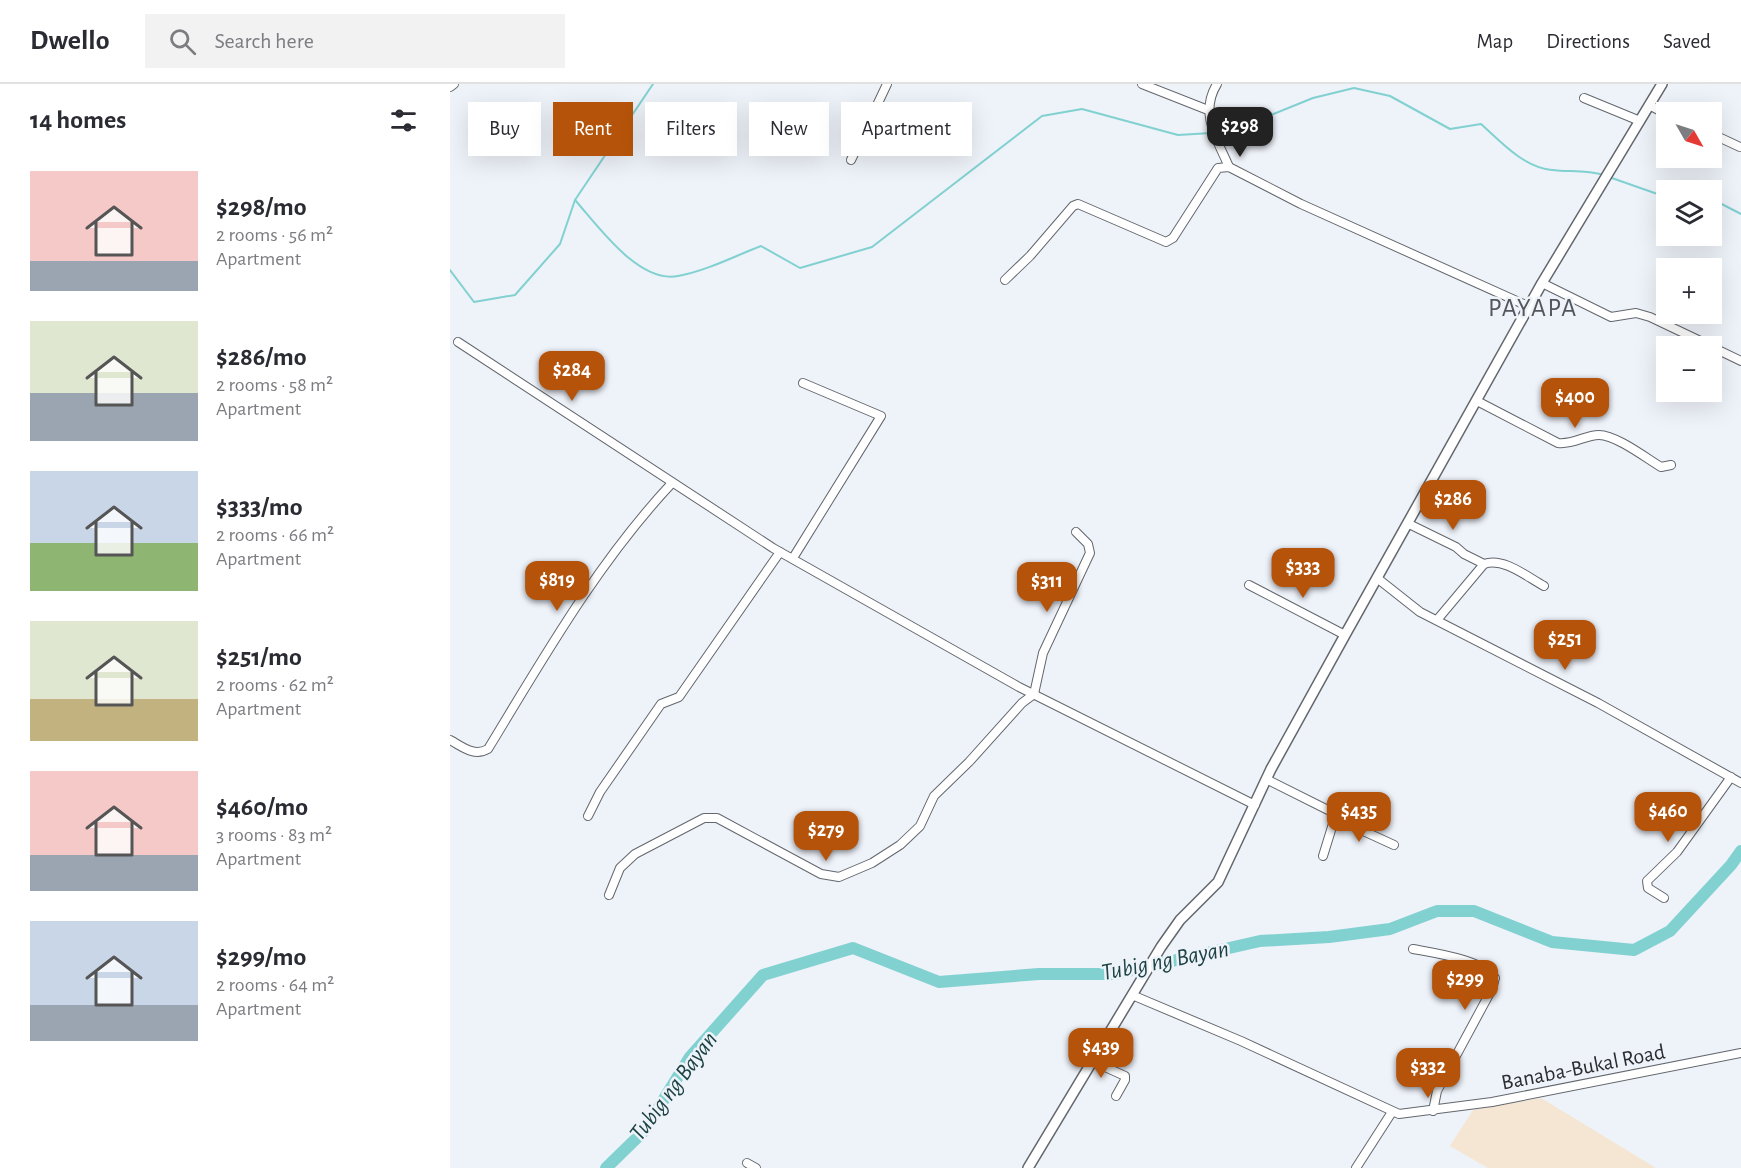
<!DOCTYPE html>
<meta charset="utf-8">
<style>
body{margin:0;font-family:"Alegreya Sans",sans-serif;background:#f2f2f3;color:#2b2b33;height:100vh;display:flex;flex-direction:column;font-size:22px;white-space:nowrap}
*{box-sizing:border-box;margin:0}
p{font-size:20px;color:#7c7c81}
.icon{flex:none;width:33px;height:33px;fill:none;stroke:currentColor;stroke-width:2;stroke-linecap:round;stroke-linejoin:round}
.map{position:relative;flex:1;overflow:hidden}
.sheet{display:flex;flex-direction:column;background:#fff;width:450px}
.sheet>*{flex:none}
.top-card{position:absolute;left:18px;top:18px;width:570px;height:54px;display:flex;gap:12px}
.needle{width:39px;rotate:129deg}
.tools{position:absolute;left:1206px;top:18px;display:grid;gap:12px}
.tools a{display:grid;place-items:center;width:66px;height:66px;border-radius:0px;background:#fff;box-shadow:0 6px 24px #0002;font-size:30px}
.price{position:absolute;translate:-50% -51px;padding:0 14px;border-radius:12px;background:#b45309;color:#fff;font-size:20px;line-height:39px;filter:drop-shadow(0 2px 3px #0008)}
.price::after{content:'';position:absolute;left:50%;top:36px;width:18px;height:14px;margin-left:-9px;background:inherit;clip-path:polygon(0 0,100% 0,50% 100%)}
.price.on{background:#222;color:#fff}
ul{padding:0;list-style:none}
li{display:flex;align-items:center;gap:18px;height:150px;padding:0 30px}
li span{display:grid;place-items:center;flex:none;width:168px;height:120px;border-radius:0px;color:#555}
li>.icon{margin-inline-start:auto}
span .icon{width:72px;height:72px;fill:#fffc;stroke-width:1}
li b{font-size:26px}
h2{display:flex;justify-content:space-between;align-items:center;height:72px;padding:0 30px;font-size:26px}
.tag{padding:0 21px;border-radius:0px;background:#fff;box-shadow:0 6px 24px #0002;font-size:21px;line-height:54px}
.tag.on{background:#b45309;color:#fff}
header{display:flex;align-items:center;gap:36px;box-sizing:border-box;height:84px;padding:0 30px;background:#fff;border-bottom:2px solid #e1e1e2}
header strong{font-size:28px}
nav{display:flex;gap:33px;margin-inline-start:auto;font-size:21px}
.search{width:420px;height:54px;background:#f2f2f3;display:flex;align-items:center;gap:15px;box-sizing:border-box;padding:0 21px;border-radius:0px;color:#7c7c81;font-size:22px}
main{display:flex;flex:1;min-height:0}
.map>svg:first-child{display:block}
.industrial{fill:#f4e6d2}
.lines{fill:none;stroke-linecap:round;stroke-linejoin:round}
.stream{stroke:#81d1d1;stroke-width:2}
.river{stroke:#81d1d1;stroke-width:12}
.minor-casing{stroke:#63676d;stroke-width:10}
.major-casing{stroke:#63676d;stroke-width:12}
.minor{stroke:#fff;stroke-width:8}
.major{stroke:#fff;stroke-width:9}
.labels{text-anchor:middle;stroke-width:5;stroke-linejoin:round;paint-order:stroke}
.street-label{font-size:22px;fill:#2b2d30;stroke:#eef2f9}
.water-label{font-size:24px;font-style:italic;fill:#1d4344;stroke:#eef2f9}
.quarter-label{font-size:26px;letter-spacing:1.5px;fill:#53575d;stroke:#eef2f9}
</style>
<header>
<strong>Dwello</strong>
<div class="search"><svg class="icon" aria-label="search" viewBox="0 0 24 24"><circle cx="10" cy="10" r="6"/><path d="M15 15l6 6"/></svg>Search here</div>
<nav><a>Map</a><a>Directions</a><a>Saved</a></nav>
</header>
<main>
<section class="sheet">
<h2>14 homes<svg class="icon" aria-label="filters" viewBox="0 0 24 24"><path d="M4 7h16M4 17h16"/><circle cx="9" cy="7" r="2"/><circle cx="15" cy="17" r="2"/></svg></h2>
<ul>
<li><span style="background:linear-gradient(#f6c9c9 75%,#9aa5b1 0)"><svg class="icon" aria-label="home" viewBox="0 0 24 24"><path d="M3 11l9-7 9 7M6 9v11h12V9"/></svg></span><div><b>$298/mo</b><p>2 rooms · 56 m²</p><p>Apartment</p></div></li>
<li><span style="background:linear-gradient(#dfe7d0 60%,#9aa5b1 0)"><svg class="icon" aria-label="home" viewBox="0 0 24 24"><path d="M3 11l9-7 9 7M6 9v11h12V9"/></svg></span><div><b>$286/mo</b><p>2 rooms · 58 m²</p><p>Apartment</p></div></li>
<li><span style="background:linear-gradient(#c9d6e8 60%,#8fb573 0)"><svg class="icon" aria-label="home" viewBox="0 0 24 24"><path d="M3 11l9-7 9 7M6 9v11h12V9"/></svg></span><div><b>$333/mo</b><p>2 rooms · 66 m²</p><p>Apartment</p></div></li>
<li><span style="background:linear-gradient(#dfe7d0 65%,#c2b280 0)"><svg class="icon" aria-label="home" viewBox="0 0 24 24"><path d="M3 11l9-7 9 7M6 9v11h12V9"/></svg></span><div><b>$251/mo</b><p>2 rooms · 62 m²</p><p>Apartment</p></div></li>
<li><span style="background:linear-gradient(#f6c9c9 70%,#9aa5b1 0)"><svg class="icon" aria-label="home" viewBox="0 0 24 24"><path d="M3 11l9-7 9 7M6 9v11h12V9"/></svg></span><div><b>$460/mo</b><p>3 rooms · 83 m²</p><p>Apartment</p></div></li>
<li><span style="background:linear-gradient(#c9d6e8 70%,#9aa5b1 0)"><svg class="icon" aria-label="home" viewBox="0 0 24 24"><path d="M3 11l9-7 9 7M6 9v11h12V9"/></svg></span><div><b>$299/mo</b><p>2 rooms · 64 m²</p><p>Apartment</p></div></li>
</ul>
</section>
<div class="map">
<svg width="1291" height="1084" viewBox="0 0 1291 1084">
<rect width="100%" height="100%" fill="#eef2f9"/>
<!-- industrial -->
<path class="industrial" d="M1091,1014L1206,1084H1038L1000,1062L1023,1026Z"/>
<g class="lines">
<!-- stream -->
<g class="stream">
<path d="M767,49H776L863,14L904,4L940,12L1000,45L1031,40C1051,58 1073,83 1102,86C1120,88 1136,86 1154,91"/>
<path d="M1159,93L1216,113"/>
<path d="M1262,115L1291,130"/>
<path d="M125,116C148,142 189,200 228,192C256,187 285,172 311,162L350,184L422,163L592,32L632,25L728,51L761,49"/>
<path d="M0,186L24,218L65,211L110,160L125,116L203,0"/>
</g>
<!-- river -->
<path class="river" d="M156,1084L195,1046L240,973L313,891L403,864L489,898L589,890H665L810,857L879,853L940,845L987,827H1024L1102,858L1184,866L1220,847L1281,781L1291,767"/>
<defs>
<g id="minor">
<path d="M692,0L758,26"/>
<path d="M767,0C749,29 767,55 779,83"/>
<path d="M0,3L4,0"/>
<path d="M1134,14L1190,37"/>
<path d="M1199,21L1216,30"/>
<path d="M1262,50L1290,63"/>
<path d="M401,76L437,0"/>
<path d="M555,196L580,172L623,122L628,120L716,158L723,154L768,84L779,83L851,120L1080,223"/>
<path d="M1092,199L1161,233L1186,229L1200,233L1261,262"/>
<path d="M8,258L323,464L569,603L805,721"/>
<path d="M1262,263L1291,277"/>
<path d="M1027,317L1108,359C1123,361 1135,351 1149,351C1166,351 1196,374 1211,383L1221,381"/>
<path d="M959,440L1006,463L1014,470L1034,480"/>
<path d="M343,474L431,332L353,299"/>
<path d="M927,494L970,528L1148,619L1291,699"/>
<path d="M799,501L895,551"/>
<path d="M987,536L1034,480C1054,473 1077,493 1094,502"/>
<path d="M0,656C13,663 24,673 38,665C94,573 148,478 222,399"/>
<path d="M816,695L886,730L873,772"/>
<path d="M138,732L150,708L211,620L229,613L330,468"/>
<path d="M885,734L944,761"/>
<path d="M159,811L170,784L185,770L254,734H267L371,790L389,793L422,779L450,761L470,742L484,712L519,678L572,619L584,610L593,569L640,469L638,460L626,448"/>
<path d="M1214,814L1198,804L1197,797L1227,768L1281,693"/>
<path d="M963,865C984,869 1034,876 1045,894L1042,905L987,1007L983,1027"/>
<path d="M682,911L791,957L949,1030L1042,1018L1291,969"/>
<path d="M642,977L675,992V996L666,1012"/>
<path d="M297,1079L306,1084"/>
<path d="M906,1084L942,1028"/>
</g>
<path id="major" d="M578,1084L711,863L730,836L768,798L821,685L895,551L1092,199L1212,0"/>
</defs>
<!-- minor casing -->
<use href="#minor" class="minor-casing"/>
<!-- major casing -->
<use href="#major" class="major-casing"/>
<!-- minor -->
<use href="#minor" class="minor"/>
<!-- major -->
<use href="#major" class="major"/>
</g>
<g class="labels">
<!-- street labels -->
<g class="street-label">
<text transform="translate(1133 982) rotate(-11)" y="8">Banaba-Bukal Road</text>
</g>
<!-- water labels -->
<g class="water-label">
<text transform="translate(715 876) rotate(-11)" y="8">Tubig ng Bayan</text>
<text transform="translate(223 1002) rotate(-53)" y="8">Tubig ng Bayan</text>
</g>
<!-- quarter labels -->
<g class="quarter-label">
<text x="1083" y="232">PAYAPA</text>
</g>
</g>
</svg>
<div class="tools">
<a><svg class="needle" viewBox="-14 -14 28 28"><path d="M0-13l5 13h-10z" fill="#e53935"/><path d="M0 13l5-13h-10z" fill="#7c7c81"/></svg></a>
<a><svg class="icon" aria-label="layers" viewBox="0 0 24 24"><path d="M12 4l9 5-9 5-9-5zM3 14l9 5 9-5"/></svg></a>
<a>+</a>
<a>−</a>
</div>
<b class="price on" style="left:790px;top:74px">$298</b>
<b class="price" style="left:122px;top:318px">$284</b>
<b class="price" style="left:1125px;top:345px">$400</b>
<b class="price" style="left:1003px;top:447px">$286</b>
<b class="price" style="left:853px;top:515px">$333</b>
<b class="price" style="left:107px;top:528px">$819</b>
<b class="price" style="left:597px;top:529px">$311</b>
<b class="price" style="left:1115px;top:587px">$251</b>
<b class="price" style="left:909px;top:759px">$435</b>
<b class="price" style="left:1218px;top:759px">$460</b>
<b class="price" style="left:376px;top:778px">$279</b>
<b class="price" style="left:1015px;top:927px">$299</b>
<b class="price" style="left:651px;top:995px">$439</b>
<b class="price" style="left:978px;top:1015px">$332</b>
<div class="top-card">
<a class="tag">Buy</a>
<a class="tag on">Rent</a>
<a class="tag">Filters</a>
<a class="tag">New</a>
<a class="tag">Apartment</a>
</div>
</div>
</main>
